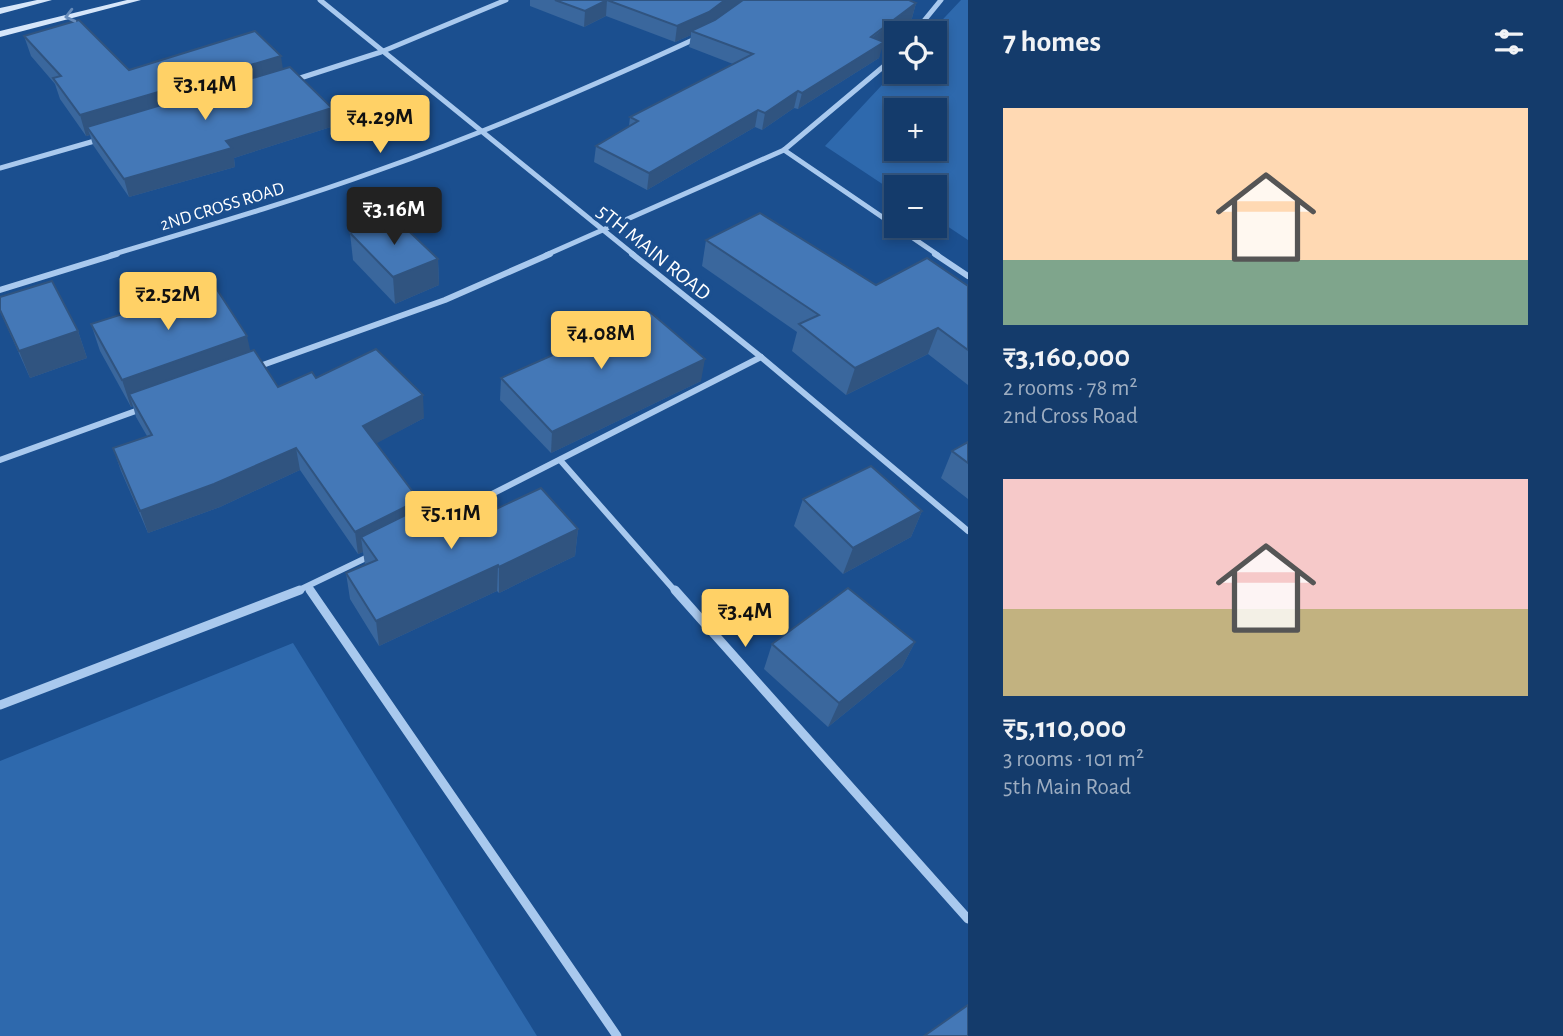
<!DOCTYPE html>
<meta charset="utf-8">
<style>
body{margin:0;font-family:"Alegreya Sans",sans-serif;background:#214673;color:#f1f3f6;height:100vh;display:flex;flex-direction:column;font-size:26px;white-space:nowrap}
*{box-sizing:border-box;margin:0}
p{font-size:23px;color:#9dadc1}
.icon{flex:none;width:38px;height:38px;fill:none;stroke:currentColor;stroke-width:2;stroke-linecap:round;stroke-linejoin:round}
.map{position:relative;flex:1;overflow:hidden}
.details{display:flex;flex-direction:column;background:#143b6b;width:595px}
.details>*{flex:none}
.buttons{position:absolute;left:884px;top:21px;display:grid;gap:14px}
.buttons a{display:grid;place-items:center;width:63px;height:63px;border-radius:0px;background:#143b6b;box-shadow:0 4px 10px #0003,0 0 0 2px #33557e;font-size:35px}
.price{position:absolute;translate:-50% -60px;padding:0 16px;border-radius:7px;background:#ffd166;color:#111;font-size:23px;line-height:46px;filter:drop-shadow(0 2px 4px #0008)}
.price::after{content:'';position:absolute;left:50%;top:42px;width:21px;height:16px;margin-left:-10px;background:inherit;clip-path:polygon(0 0,100% 0,50% 100%)}
.price.current{background:#222;color:#fff}
ul{padding:0;list-style:none}
li{display:grid;align-content:center;gap:14px;height:371px;padding:0 35px}
li span{display:grid;place-items:center;height:217px;border-radius:0px;color:#555}
li>.icon{margin-inline-start:auto}
span .icon{width:126px;height:126px;fill:#fffc;stroke-width:1}
li b{font-size:30px}
h2{display:flex;justify-content:space-between;align-items:center;height:84px;padding:0 35px;font-size:30px}
main{display:flex;flex:1;min-height:0}
.map>svg:first-child{display:block}
.green{fill:#2e69ad;fill-rule:evenodd}
.lines{fill:none;stroke-linecap:round;stroke-linejoin:round}
.minor-far2{stroke:#a9c9ee;stroke-width:5}
.minor-far1{stroke:#a9c9ee;stroke-width:6}
.minor{stroke:#a9c9ee;stroke-width:9}
.secondary{fill:#d6e6fa;fill-rule:evenodd}
.wall{fill:#3a679d}
.shaded-wall{fill:#305480}
.building{fill:#4478b7;stroke:#305480;stroke-width:2}
.oneway{stroke:#668bba}
.labels{text-anchor:middle;stroke-width:7;stroke-linejoin:round;paint-order:stroke}
.far-street-label{font-size:18px;fill:#fff;stroke:#1b4f8f}
.street-label{font-size:21px;fill:#fff;stroke:#1b4f8f}
</style>
<main>
<div class="map">
<svg width="968" height="1036" viewBox="0 0 968 1036">
<rect width="100%" height="100%" fill="#1b4f8f"/>
<!-- green -->
<g class="green">
<path d="M961,0H968V240L935,218L934,187H896V193L825,146L896,70L934,72V33H930ZM896,110H934V149H896Z"/>
<path d="M293,643L537,1036H0V761Z"/>
</g>
<g class="lines">
<!-- minor-far2 -->
<g class="minor-far2">
<path d="M320,0L634,255"/>
<path d="M914,33L941,0"/>
<path d="M294,80L381,52L506,0"/>
<path d="M784,150L938,255"/>
<path d="M0,168L98,140"/>
<path d="M111,255C201,228 291,202 379,170C487,132 593,86 697,38"/>
<path d="M546,255L784,150L896,56"/>
</g>
<!-- minor-far1 -->
<g class="minor-far1">
<path d="M632,254L761,357L968,531"/>
<path d="M935,254L968,276"/>
<path d="M0,290L117,254"/>
<path d="M257,367L445,300L550,254"/>
<path d="M0,460L144,408"/>
<path d="M560,460L676,592"/>
<path d="M431,525L761,357"/>
<path d="M308,587L311,592"/>
<path d="M295,592L370,556"/>
</g>
<!-- minor -->
<g class="minor">
<path d="M310,590L617,1036"/>
<path d="M675,590L968,919"/>
<path d="M0,705L300,590"/>
</g>
<!-- secondary -->
<g class="secondary">
<path d="M37,0H52L0,14V8Z"/>
<path d="M127,0H141L0,37V31Z"/>
</g>
</g>
<!-- wall -->
<g class="wall">
<path d="M530,0H909L916,3L912,18L882,41L879,58L798,109L794,108L762,130L755,127L647,190L594,162L596,146L629,126L630,117L733,64L689,47L691,35L675,42L606,16L584,27L530,6Z"/>
<path d="M24,36L129,70L283,69L334,126L234,158L235,167L129,197L93,145L90,135L86,136L60,99L55,84L31,56Z"/>
<path d="M350,233L438,259L439,285L395,304L353,260Z"/>
<path d="M706,240L876,285L968,286V385L928,354L846,395L792,351L797,332L702,266Z"/>
<path d="M0,297L78,331L87,358L30,378L0,311Z"/>
<path d="M91,324L250,352L278,387L316,378L424,418L376,443L420,508L447,532L578,529L575,556L499,593L497,591L379,646L350,599L346,573L365,565L363,552L358,554L300,470L220,507L148,533L121,471L113,448L147,436L136,417L133,406L131,407L100,351Z"/>
<path d="M501,378L701,381L551,453L500,400Z"/>
<path d="M968,442V499L941,478L952,451Z"/>
<path d="M803,499L922,511L911,537L843,574L794,526Z"/>
<path d="M915,642L902,667L828,727L764,669L772,644Z"/>
</g>
<!-- shaded-wall -->
<g class="shaded-wall">
<path d="M607,0L606,16L584,27L585,11Z"/>
<path d="M725,0H744L706,27L691,31V35L675,42L677,26Z"/>
<path d="M916,3L912,18L873,49L884,42L879,58L798,109L802,93Z"/>
<path d="M281,56L284,76L87,127L90,135L86,136L80,115Z"/>
<path d="M798,91L794,108L762,130L765,113Z"/>
<path d="M332,108L334,126L234,158L235,167L129,197L124,179L226,141Z"/>
<path d="M758,110L755,127L647,190L649,173Z"/>
<path d="M438,259L439,285L395,304L393,277Z"/>
<path d="M938,328L928,354L846,395L855,368Z"/>
<path d="M78,331L87,358L30,378L19,351Z"/>
<path d="M247,336L253,363L129,394L133,406L131,407L122,380Z"/>
<path d="M705,359L701,381L551,453L552,432Z"/>
<path d="M423,395L424,418L366,449L363,426Z"/>
<path d="M296,448L300,470L220,507L148,533L140,511Z"/>
<path d="M419,500L421,522L361,537L363,552L358,554L355,532Z"/>
<path d="M922,511L911,537L843,574L853,548Z"/>
<path d="M578,529L575,556L499,593V567Z"/>
<path d="M498,565L497,591L379,646L376,621Z"/>
<path d="M915,642L902,667L828,727L839,703Z"/>
</g>
<!-- building -->
<g class="building">
<path d="M555,0H725L709,12L677,26L607,0L585,11Z"/>
<path d="M743,0H909L916,3L871,37L884,42L802,93L798,91L765,113L758,110L649,173L596,146L638,121L630,117L753,54L691,31L715,20Z"/>
<path d="M79,20L129,70L255,31L281,56L80,115L53,78L61,76L24,36Z"/>
<path d="M290,67L332,108L226,141L232,148L124,179L87,127Z"/>
<path d="M760,213L876,285L927,258L968,286V350L938,328L855,368L799,324L819,315L706,240Z"/>
<path d="M394,217L438,259L393,277L350,233Z"/>
<path d="M52,281L78,331L19,351L0,310V297Z"/>
<path d="M214,285L247,336L122,380L91,324Z"/>
<path d="M650,312L705,359L552,432L501,378Z"/>
<path d="M376,349L423,395L363,426L419,500L355,532L296,448L214,484L140,511L113,448L152,435L129,394L254,350L278,387L312,372L316,378Z"/>
<path d="M968,442V463L952,451Z"/>
<path d="M871,466L922,511L853,548L803,499Z"/>
<path d="M541,488L578,529L499,567L498,565L376,621L346,573L377,560L361,537L426,505L447,532Z"/>
<path d="M848,588L915,642L839,703L772,644Z"/>
<path d="M968,1005V1036H924Z"/>
</g>
<!-- one-way arrows -->
<defs><path id="oneway-chevron" d="M-2-3.5L2.5 0L-2 3.5" fill="none" stroke-width="1.6" stroke-linecap="round" stroke-linejoin="round" transform="scale(1.75)"/></defs>
<use class="oneway" href="#oneway-chevron" transform="translate(70 16) rotate(166)"/>
<g class="labels">
<!-- far-street labels -->
<g class="far-street-label">
<text transform="translate(222 206) rotate(-17)" y="6">2ND CROSS ROAD</text>
</g>
<!-- street labels -->
<g class="street-label">
<text transform="translate(654 252) rotate(39)" y="7">5TH MAIN ROAD</text>
</g>
</g>
</svg>
<div class="buttons">
<a><svg class="icon" aria-label="locate" viewBox="0 0 24 24"><circle cx="12" cy="12" r="6"/><path d="M12 2v4M12 18v4M2 12h4M18 12h4"/></svg></a>
<a>+</a>
<a>−</a>
</div>
<b class="price" style="left:205px;top:122px">₹3.14M</b>
<b class="price" style="left:380px;top:155px">₹4.29M</b>
<b class="price current" style="left:394px;top:247px">₹3.16M</b>
<b class="price" style="left:168px;top:332px">₹2.52M</b>
<b class="price" style="left:601px;top:371px">₹4.08M</b>
<b class="price" style="left:451px;top:551px">₹5.11M</b>
<b class="price" style="left:745px;top:649px">₹3.4M</b>
</div>
<section class="details">
<h2>7 homes<svg class="icon" aria-label="filters" viewBox="0 0 24 24"><path d="M4 7h16M4 17h16"/><circle cx="9" cy="7" r="2"/><circle cx="15" cy="17" r="2"/></svg></h2>
<ul>
<li><span style="background:linear-gradient(#ffd9b3 70%,#7fa58c 0)"><svg class="icon" aria-label="home" viewBox="0 0 24 24"><path d="M3 11l9-7 9 7M6 9v11h12V9"/></svg></span><div><b>₹3,160,000</b><p>2 rooms · 78 m²</p><p>2nd Cross Road</p></div></li>
<li><span style="background:linear-gradient(#f6c9c9 60%,#c2b280 0)"><svg class="icon" aria-label="home" viewBox="0 0 24 24"><path d="M3 11l9-7 9 7M6 9v11h12V9"/></svg></span><div><b>₹5,110,000</b><p>3 rooms · 101 m²</p><p>5th Main Road</p></div></li>
</ul>
</section>
</main>
